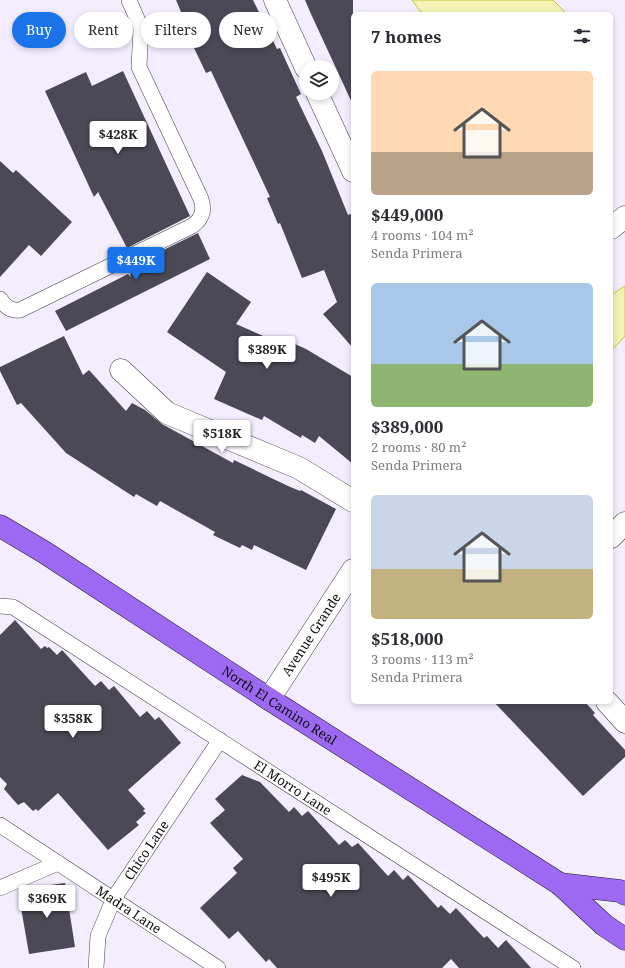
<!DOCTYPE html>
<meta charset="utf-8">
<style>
body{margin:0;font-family:"Noto Serif",serif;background:#f2f2f3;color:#2b2b33;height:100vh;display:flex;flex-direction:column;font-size:15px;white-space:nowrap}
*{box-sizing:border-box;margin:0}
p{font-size:13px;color:#7c7c81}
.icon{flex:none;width:22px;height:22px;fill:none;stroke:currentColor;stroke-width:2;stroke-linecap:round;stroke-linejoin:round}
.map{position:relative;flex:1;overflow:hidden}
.panel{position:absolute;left:351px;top:12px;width:262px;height:692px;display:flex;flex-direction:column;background:#fff;border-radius:6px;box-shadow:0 2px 6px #0003}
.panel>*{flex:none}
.guide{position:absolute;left:12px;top:12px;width:279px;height:36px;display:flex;gap:8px}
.tools{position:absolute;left:299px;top:60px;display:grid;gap:8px}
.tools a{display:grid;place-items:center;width:40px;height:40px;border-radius:50%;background:#fff;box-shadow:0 2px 6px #0003;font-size:20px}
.price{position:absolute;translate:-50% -34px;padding:0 9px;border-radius:4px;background:#fff;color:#222;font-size:13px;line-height:26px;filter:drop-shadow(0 1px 2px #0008)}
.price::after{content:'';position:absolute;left:50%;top:24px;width:12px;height:9px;margin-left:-6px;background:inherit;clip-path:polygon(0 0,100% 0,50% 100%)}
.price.current{background:#1a73e8;color:#fff}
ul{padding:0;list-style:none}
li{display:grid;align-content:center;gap:8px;height:212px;padding:0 20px}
li span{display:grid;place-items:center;height:124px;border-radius:6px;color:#555}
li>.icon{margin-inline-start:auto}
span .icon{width:72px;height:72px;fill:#fffc;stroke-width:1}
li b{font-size:17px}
h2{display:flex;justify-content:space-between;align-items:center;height:48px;padding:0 20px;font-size:17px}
.chip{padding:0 14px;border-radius:18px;background:#fff;box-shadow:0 2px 6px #0003;font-size:14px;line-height:36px}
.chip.current{background:#1a73e8;color:#fff}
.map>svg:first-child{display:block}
.water{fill:#f3f3b4;stroke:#c4c73e}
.building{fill:#4a4955}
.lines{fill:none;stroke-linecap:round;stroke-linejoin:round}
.service-casing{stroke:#404040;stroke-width:16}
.minor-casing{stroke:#404040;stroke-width:23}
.primary-casing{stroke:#1e1e1e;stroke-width:23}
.service{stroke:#fff;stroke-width:15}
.minor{stroke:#fff;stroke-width:22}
.primary{stroke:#9d69f2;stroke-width:22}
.labels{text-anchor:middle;stroke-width:4;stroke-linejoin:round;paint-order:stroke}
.street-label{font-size:13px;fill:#0d0d0d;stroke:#fff}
</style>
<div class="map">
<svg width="625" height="968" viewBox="0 0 625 968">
<rect width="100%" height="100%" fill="#f4edfe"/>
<!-- water -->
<g class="water">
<path d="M412,0H553L567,14H426L420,11Z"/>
<path d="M625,286V336L611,351V295Z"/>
</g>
<!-- building -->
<g class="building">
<path d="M176,0H253L277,49L280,48L301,94L296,97L322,151L348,215L353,213V348L323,314L337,302L324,270L302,278L280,223L278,224L267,198L270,197L211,71L206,73L183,25L186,24Z"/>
<path d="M305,0H353V105L311,14Z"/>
<path d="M123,71L190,216L127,248L98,192L94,197L45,91L86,72L92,86Z"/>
<path d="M0,161L13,173L16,170L72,222L41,256L29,245L0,277Z"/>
<path d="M198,233L210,259L66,331L55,311L128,274L131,277L130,274L138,269L135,264Z"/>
<path d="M207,272L251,302L236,324L284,345L286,340L306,349L353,377V464L319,436L315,443L302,435L301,438L264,416L262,420L214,399L226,372L167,332Z"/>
<path d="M64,336L83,375L89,370L126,411L132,403L145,410L162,424L233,463L234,460L288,486L300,491L301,490L336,509L306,570L254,545L252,550L242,545L240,548L213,535L215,532L160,501L157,506L136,494L134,497L66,453L21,403L17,405L0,371V367Z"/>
<path d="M15,620L41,649L45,646L47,648L49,647L57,655L62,650L95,686L101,681L109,690L114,686L140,717L147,711L155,720L159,717L181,743L128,790L145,809L143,811L146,813L136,822L139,825L108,850L58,793L38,811L36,809L33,811L24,802L18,805L4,789L7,784L0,777V635Z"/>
<path d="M494,702H585L595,713L593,715L625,750V757L583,796Z"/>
<path d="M242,775L260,782L289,812L294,807L302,816L308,811L339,845L345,840L352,847L358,843L388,876L394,870L403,880L408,875L438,908L441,905L450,914L456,908L484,938L487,936L498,948L506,940L531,968H459L451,959L442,968H277L269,959L266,962L238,931L229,939L200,908L237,873L233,868L243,859L210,823L225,810L215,799Z"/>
<path d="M65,883L75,947L29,954L19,896L31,894L30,888Z"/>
</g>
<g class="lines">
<defs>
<g id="service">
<path d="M0,299C6,307 10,311 20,310L192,226C202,219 205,211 201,199L139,67L141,28L129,0"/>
<path id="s1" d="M0,606L13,607L573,968"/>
<path id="s2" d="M0,825L218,968"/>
<path d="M0,888L58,863"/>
<path id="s3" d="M96,968L98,936L114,898L220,740"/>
</g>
<g id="minor">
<path d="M275,0L306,68"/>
<path d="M317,93L353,171"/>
<path d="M611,228L625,217"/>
<path d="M121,370L167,413L299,468L353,501"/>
<path d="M611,537L625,523"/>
<path id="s4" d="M269,699L353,570"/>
<path d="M607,702L625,722"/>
</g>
<g id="primary">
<path id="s5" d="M0,526L44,552L269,699L560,884L604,925L625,939"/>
<path d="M560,884L620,891L625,894"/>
</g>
</defs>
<!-- service casing -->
<use href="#service" class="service-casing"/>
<!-- minor casing -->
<use href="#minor" class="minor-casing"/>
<!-- primary casing -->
<use href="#primary" class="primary-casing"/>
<!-- service -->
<use href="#service" class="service"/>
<!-- minor -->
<use href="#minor" class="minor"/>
<!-- primary -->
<use href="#primary" class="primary"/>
</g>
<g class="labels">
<!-- street labels -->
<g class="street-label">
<text dy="5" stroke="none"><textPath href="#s4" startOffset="77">Avenue Grande</textPath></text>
<text dy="5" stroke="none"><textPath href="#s5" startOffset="332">North El Camino Real</textPath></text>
<text dy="5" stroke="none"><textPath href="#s1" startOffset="346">El Morro Lane</textPath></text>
<text dy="5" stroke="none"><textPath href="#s3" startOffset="131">Chico Lane</textPath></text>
<text dy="5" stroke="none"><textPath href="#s2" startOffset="154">Madra Lane</textPath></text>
</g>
</g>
</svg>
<div class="tools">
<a><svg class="icon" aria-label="layers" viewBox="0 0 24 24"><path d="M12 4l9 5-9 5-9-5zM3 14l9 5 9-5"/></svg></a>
</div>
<b class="price" style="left:118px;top:155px">$428K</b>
<b class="price current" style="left:136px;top:281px">$449K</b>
<b class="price" style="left:267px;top:370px">$389K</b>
<b class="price" style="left:222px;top:454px">$518K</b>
<b class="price" style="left:73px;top:739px">$358K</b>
<b class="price" style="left:331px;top:898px">$495K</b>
<b class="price" style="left:47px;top:919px">$369K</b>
<div class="guide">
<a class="chip current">Buy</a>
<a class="chip">Rent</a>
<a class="chip">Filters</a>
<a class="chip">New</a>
</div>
<section class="panel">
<h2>7 homes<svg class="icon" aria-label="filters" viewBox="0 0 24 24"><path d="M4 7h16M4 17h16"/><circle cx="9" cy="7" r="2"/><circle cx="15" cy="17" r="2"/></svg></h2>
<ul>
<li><span style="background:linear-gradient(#ffd9b3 65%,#b9a48a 0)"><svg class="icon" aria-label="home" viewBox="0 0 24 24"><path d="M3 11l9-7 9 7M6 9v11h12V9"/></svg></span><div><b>$449,000</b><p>4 rooms · 104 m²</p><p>Senda Primera</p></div></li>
<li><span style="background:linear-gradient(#a9c7e8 65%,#8fb573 0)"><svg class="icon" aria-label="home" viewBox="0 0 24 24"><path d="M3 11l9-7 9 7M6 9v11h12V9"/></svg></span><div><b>$389,000</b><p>2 rooms · 80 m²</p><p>Senda Primera</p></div></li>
<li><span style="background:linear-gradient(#c9d6e8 60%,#c2b280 0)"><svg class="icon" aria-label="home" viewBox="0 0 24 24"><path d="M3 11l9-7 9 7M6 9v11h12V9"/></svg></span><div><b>$518,000</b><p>3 rooms · 113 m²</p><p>Senda Primera</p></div></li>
</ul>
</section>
</div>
